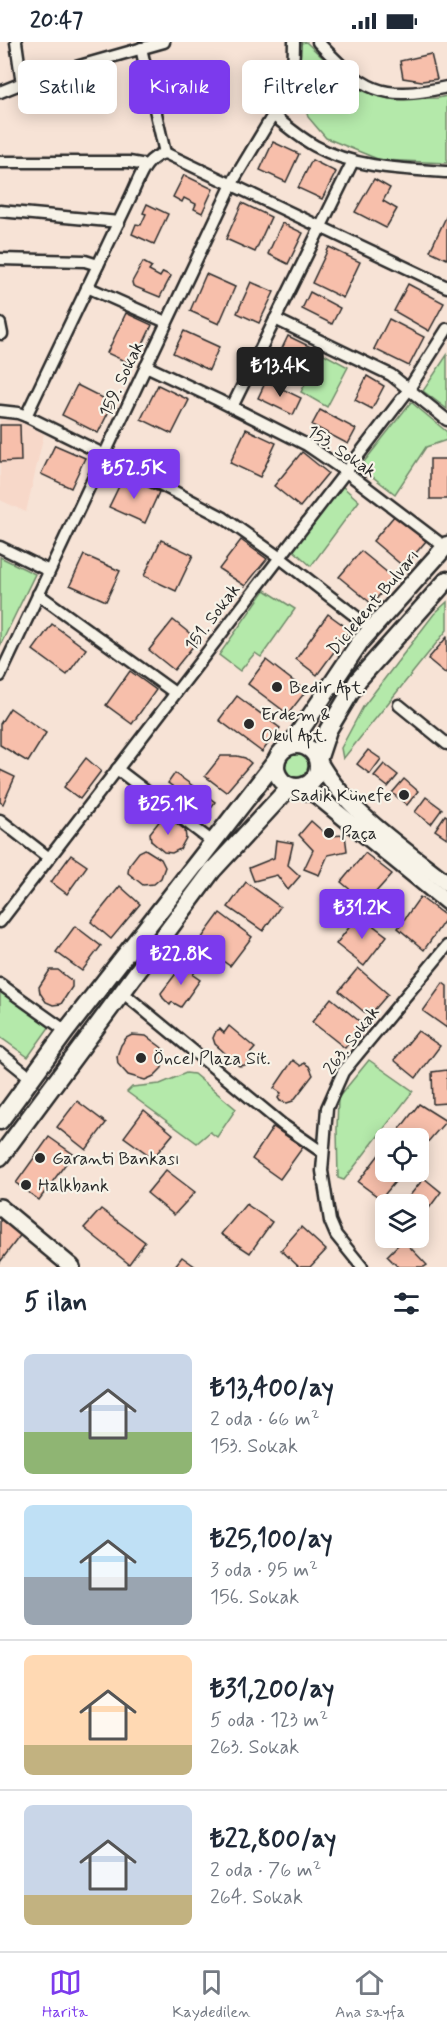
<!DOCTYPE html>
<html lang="tr">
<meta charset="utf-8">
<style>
body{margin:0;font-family:Mynerve,sans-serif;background:#f2f2f3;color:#1f2937;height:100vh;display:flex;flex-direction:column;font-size:22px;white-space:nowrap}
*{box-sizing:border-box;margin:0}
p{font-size:20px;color:#747a83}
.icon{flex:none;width:33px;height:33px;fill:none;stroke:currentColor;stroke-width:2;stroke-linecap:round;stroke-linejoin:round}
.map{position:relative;height:1225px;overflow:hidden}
.details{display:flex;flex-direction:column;background:#fff;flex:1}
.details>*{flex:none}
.top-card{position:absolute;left:18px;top:18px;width:411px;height:54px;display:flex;gap:12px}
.buttons{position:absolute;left:375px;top:1086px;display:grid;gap:12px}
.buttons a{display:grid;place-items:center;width:54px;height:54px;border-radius:9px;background:#fff;box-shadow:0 3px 15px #0003;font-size:30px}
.price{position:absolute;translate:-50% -51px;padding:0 14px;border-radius:6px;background:#7c3aed;color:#fff;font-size:20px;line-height:39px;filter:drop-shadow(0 2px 3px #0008)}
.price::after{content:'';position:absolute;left:50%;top:36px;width:18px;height:14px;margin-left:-9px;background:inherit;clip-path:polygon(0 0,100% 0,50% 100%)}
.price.selected{background:#222;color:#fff}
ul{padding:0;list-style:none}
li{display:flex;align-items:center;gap:18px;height:150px;padding:0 24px}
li+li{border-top:2px solid #e0e1e3}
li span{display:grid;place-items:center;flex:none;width:168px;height:120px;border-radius:9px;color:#555}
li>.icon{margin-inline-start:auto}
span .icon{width:72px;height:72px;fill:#fffc;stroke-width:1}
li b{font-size:26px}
h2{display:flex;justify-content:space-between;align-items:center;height:72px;padding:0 24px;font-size:26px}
.pill{padding:0 21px;border-radius:9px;background:#fff;box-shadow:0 3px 15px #0003;font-size:21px;line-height:54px}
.pill.selected{background:#7c3aed;color:#fff}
.status{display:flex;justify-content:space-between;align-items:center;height:42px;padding:0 30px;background:#fff;direction:ltr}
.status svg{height:16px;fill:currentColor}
.tab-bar{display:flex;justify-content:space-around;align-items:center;height:84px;border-top:2px solid #e0e1e3;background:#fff;font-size:16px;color:#747a83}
.tab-bar a{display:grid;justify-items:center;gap:3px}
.tab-bar .selected{color:#7c3aed}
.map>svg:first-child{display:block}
.built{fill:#f7d8c9}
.green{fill:#b4e9aa;stroke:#708a6a;stroke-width:1.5}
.building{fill:#f7bfab;stroke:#2b2b2b;stroke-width:1.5}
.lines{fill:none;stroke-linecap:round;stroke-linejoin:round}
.street-casing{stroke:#2b2b2b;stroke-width:15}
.secondary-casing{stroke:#2b2b2b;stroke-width:20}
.primary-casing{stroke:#2b2b2b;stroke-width:21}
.street{stroke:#f7f3e8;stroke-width:10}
.secondary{stroke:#f7f3e8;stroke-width:15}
.primary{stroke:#f7f3e8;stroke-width:16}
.poi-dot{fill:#2b2b2b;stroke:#f7f3e8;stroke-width:2}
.labels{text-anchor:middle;stroke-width:4.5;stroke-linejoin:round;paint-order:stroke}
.street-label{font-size:18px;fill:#2b2b2b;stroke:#f7f3e8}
.poi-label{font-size:18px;fill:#2b2b2b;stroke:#f7f3e8;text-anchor:start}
</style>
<div class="status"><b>20:47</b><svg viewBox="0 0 49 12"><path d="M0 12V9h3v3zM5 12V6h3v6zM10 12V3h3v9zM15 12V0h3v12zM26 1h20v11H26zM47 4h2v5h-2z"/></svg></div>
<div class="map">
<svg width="447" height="1225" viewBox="0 0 447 1225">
<rect width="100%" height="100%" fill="#f7e3d6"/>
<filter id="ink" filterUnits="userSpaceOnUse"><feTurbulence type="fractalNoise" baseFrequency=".0167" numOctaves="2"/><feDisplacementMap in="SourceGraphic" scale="12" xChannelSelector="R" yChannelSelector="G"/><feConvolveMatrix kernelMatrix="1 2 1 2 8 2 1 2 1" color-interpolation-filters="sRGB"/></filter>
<g filter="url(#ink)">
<!-- built -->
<path class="built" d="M0,378H17L44,392L26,470L0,458Z"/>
<!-- green -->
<g class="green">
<path d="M306,0L342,34L359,47L389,57L438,56L447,54V121L380,118L326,96L308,75L299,45L301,1Z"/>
<path d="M322,311L348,325L327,365L301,350Z"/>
<path d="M447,313V367L423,349Z"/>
<path d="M411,360L447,390V398L426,405L395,452L360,425Z"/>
<path d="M342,444L359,459L311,524L293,508Z"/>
<path d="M0,515L35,532L0,604Z"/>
<path d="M265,548L295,567L261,615L255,611L240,629L219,613Z"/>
<path d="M447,560V588L343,717L341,706L363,665L434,572Z"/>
<circle cx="296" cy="723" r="12"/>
<path d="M0,949L50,984L28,1015L0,995Z"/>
<path d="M369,1018L413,1049L344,1138L338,1136L337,1087L338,1056Z"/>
<path d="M186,1031L194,1032L236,1067L217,1095L210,1090L197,1101L127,1050L132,1045L160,1042Z"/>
</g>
<!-- building -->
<g class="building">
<path d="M431,12L437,37L422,39L403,36L400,19Z"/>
<path d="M273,100L299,112L286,140L260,128Z"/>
<path d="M312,118L336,130L322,157L298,146Z"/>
<path d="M184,133L213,147L202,171L194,167L196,162L184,156L182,160L173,155Z"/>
<path d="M374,137L390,146L383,159L397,167L386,186L355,170Z"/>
<path d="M242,161L271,175L255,210L226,197Z"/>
<path d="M147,162L168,172L154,202L132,192L136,182L141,183L146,172L143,171Z"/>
<path d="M447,173V217L430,209Z"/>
<path d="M282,181L303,191L288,222L268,212Z"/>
<path d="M329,205L360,220L343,256L312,241Z"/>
<path d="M143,220L152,225L149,229L160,235L163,230L171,234L160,255L133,244L132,240Z"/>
<path d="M206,232L235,245L219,282L190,269Z"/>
<path d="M251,240L274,250L259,281L237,271Z"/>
<path d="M408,242L444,261L429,289L394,269Z"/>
<path d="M310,250L340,266L332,282L302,267Z"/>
<path d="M126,271L152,283L133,323L107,311Z"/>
<path d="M389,277L424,295L409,324L374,307Z"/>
<path d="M184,289L219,305L209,328L173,311Z"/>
<path d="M288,294L317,308L306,330L277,317Z"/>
<path d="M367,334L384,344L372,367L355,358Z"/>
<path d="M266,339L301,356L293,373L258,356Z"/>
<path d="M77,343L113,361L98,391L62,373Z"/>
<path d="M158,343L189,358L172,392L141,377Z"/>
<path d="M320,368L356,387L348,402L312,383Z"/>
<path d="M0,383H20L21,419L0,420Z"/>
<path d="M246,387L276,401L260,435L230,421Z"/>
<path d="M55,403L85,416L71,446L41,432Z"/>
<path d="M302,410L328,431L300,465L274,444Z"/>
<rect x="430" y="417" width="17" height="40"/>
<path d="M124,434L159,450L145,481L109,465Z"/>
<path d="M395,473L426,499L404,525L373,499Z"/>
<path d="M161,498L193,513L176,549L144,534Z"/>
<path d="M241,498L267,517L245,544L219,527Z"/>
<path d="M361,509L394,536L372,562L339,535Z"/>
<path d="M84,513L120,529L106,559L70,543Z"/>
<path d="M328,572L350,588L317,633L296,617Z"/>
<path d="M173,578L198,598L174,628L149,608Z"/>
<path d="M52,582L86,607L67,633L33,608Z"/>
<path d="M447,595V629L445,631L428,617Z"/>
<path d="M266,618L306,649L288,672L248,642Z"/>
<path d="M130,629L156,648L132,682L106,663Z"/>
<path d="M237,654L280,686L262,710L219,678Z"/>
<path d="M10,666L46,691L28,720L0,703V682Z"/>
<path d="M368,708L381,717L370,732L357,722Z"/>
<path d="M221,714H237L245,716L251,721L226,750L205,734Z"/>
<path d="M86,716L101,729L80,757L64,745Z"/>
<path d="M384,722L398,733L388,745L374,734Z"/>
<path d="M0,728L15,735L3,762L0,760Z"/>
<path d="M175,731L215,760L208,770L168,741Z"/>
<path d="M404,737L418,749L407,763L392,751Z"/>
<path d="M426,755L442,767L431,782L415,770Z"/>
<path d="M445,773L447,774V796L435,788Z"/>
<path d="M167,774L185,788L186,796L180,807L172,811L164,810L151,799L150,791L161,777Z"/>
<path d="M311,779L328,794L345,793L347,809L328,813L319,833L304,827L313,808L299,793Z"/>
<path d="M276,798L293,801L288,823L300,834L288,848L277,833L254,839L249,826L274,816Z"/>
<path d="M145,807L161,817L165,825L161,836L154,842L143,843L128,831L129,823L139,810Z"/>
<path d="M365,811L392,832L366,861L341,840Z"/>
<path d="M71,813L87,824L67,852L51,840Z"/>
<path d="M246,840L280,865L263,889L228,865Z"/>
<path d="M120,844L140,862L111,897L91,880Z"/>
<path d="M420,855L447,875L424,908L398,886Z"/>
<path d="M220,871L252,895L230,924L198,901Z"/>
<path d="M359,873L387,894L364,924L336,902Z"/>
<path d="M75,884L101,904L82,929L56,910Z"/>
<path d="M188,923L194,925L196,928L193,933L200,938L181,965L172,960L170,963L163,956L161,951L181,925Z"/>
<path d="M358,926L388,952L369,974L339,949Z"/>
<path d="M50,928H58L72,939V945L61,962L53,963L46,960L40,951L39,945Z"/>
<path d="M443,941L447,944V986L423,969Z"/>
<path d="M331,956L364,983L345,1006L312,980Z"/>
<path d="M229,984L255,1006L249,1013L252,1016L245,1023L239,1024L215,1002L213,996L216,989L220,987L224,991Z"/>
<path d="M418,989L440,1004L416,1036L394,1018Z"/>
<path d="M132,993L146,994L161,1005L165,1010L162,1026L154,1034L145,1038L128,1033L118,1022L117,1014L121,1003L126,996Z"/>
<path d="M293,1018L301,1024L304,1021L309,1024L313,1033L293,1059L287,1061L280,1059L278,1056L281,1051L274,1046Z"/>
<path d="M447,1028V1061L433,1062L432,1030Z"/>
<path d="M77,1059L106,1081L86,1108L57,1085Z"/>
<path d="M419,1062L446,1079L419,1110L418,1096H401L396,1092Z"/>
<path d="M144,1068L173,1092L153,1116L124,1095Z"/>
<path d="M273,1085L303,1105L280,1137L252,1117Z"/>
<path d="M49,1095L73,1112L39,1158L16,1141Z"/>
<path d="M381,1110L386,1114V1130H403L381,1157L358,1140Z"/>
<path d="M166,1128L195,1150L174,1173L147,1151Z"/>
<path d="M424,1136L441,1150L421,1177L418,1176V1162H403Z"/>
<path d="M246,1162L272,1180L250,1211L221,1192Z"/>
<path d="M101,1167L145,1200L129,1222L84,1186Z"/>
<path d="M0,1177L22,1191L0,1220Z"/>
<path d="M301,1185L326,1208L310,1225H299L281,1208Z"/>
<path d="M403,1198L427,1223L424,1225H398L387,1214Z"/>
<path d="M182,1215L196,1225H174Z"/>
</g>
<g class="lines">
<defs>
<g id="street">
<path d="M16,0L22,42"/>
<path d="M318,0C364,48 379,60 447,45"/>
<path d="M141,6L165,111"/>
<path d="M0,50L30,38L164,0"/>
<path d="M273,73C291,48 294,30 294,0"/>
<path d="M0,120H129L146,123"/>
<path d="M0,169L119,180"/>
<path d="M0,217L85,219L98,223"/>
<path d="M87,245L166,280"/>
<path d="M275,277L391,333L447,378"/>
<path d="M0,282L2,292"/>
<path d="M146,324L218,358L307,403L345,429L445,505"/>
<path d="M232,365L353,119"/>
<path d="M0,369L18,371L26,374L103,412L224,476L279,515L372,587"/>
<path d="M26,374L131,154C140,136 144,116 165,111L447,245"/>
<path d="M0,505L49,529"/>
<path d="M38,552L175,651"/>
<path d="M0,634L235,136L273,73C286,84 299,95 315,104C355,126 402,127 447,130"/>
<path d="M399,663L447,702"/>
<path d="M117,727L214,801"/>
<path d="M0,778L49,816"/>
<path d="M0,880L407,350L447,287"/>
<path d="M0,942L66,989"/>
<path d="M122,950L283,1083L322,1110"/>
<path d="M0,1011L31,1036"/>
<path d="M362,1225L336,1193L330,1179L322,1129L327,1066L343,1030L447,904"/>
</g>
<g id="secondary">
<path d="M318,718C345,768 403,806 447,841"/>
<path d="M295,745L316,753L447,860"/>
<path d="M0,1165L72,1225"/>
</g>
<g id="primary">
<circle cx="297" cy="724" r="21"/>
<path d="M290,704L360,600L447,503"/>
<path d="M318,718L328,688L358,638L447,538"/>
<path d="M0,1079L66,989L276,719"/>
<path d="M0,1115L212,829L284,751L295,745"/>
</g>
</defs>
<!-- street casing -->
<use href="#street" class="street-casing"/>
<!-- secondary casing -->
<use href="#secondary" class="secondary-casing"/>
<!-- primary casing -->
<use href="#primary" class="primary-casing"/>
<!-- street -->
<use href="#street" class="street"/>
<!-- secondary -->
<use href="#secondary" class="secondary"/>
<!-- primary -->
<use href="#primary" class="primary"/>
</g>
</g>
<!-- markers -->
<g class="poi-dot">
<circle cx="277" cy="645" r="6"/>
<circle cx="249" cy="682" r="6"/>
<circle cx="404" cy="753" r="6"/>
<circle cx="329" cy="791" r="6"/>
<circle cx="141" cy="1016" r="6"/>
<circle cx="40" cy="1116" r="6"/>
<circle cx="26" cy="1143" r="6"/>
</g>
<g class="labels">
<!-- street labels -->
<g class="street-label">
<text transform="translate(121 337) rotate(-65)" y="6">159. Sokak</text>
<text transform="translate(342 409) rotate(34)" y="6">153. Sokak</text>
<text transform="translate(373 560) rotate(-50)" y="6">Diclekent Bulvarı</text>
<text transform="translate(212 575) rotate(-53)" y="6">151. Sokak</text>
<text transform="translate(351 998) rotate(-53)" y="6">263. Sokak</text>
</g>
<!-- poi labels -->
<g class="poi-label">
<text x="289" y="651">Bedir Apt.</text>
<text x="261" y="678">Erdem &amp;<tspan x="261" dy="21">Okul Apt.</tspan></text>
<text x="392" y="759" text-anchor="end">Sadik Künefe</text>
<text x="341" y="797">Paça</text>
<text x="153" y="1022">Öncel Plaza Sit.</text>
<text x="52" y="1122">Garanti Bankası</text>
<text x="38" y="1149">Halkbank</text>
</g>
</g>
</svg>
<div class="buttons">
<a><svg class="icon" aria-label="locate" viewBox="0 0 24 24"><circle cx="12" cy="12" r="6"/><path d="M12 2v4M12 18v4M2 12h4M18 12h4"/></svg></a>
<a><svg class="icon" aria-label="layers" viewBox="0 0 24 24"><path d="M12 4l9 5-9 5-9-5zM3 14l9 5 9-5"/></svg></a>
</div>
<b class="price selected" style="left:280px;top:356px">₺13.4K</b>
<b class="price" style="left:134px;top:458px">₺52.5K</b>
<b class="price" style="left:168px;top:794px">₺25.1K</b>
<b class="price" style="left:362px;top:898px">₺31.2K</b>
<b class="price" style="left:181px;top:944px">₺22.8K</b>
<div class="top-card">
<a class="pill">Satılık</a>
<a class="pill selected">Kiralık</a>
<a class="pill">Filtreler</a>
</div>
</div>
<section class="details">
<h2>5 ilan<svg class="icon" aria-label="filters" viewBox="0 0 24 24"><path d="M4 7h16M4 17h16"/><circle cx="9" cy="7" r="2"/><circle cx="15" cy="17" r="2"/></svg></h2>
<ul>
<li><span style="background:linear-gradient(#c9d6e8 65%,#8fb573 0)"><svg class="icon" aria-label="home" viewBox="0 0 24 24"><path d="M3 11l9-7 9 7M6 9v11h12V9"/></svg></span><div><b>₺13,400/ay</b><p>2 oda · 66 m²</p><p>153. Sokak</p></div></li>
<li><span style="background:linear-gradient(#bfe0f5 60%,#9aa5b1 0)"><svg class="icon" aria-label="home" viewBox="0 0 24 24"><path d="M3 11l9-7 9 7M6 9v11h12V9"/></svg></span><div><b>₺25,100/ay</b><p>3 oda · 95 m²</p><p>156. Sokak</p></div></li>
<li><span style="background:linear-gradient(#ffd9b3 75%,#c2b280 0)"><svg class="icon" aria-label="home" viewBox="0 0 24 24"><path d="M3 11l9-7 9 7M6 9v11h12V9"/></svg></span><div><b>₺31,200/ay</b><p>5 oda · 123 m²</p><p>263. Sokak</p></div></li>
<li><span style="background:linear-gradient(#c9d6e8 75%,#c2b280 0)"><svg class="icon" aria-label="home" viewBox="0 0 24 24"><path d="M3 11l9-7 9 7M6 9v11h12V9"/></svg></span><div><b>₺22,800/ay</b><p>2 oda · 76 m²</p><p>264. Sokak</p></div></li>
</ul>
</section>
<nav class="tab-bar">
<a class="selected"><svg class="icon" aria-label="map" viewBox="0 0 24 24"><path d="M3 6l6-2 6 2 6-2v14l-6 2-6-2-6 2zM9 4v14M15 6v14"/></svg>Harita</a>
<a><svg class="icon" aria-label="saved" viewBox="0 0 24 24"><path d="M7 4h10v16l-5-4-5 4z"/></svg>Kaydedilen</a>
<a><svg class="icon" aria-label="home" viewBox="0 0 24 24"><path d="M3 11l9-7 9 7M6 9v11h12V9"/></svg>Ana sayfa</a>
</nav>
